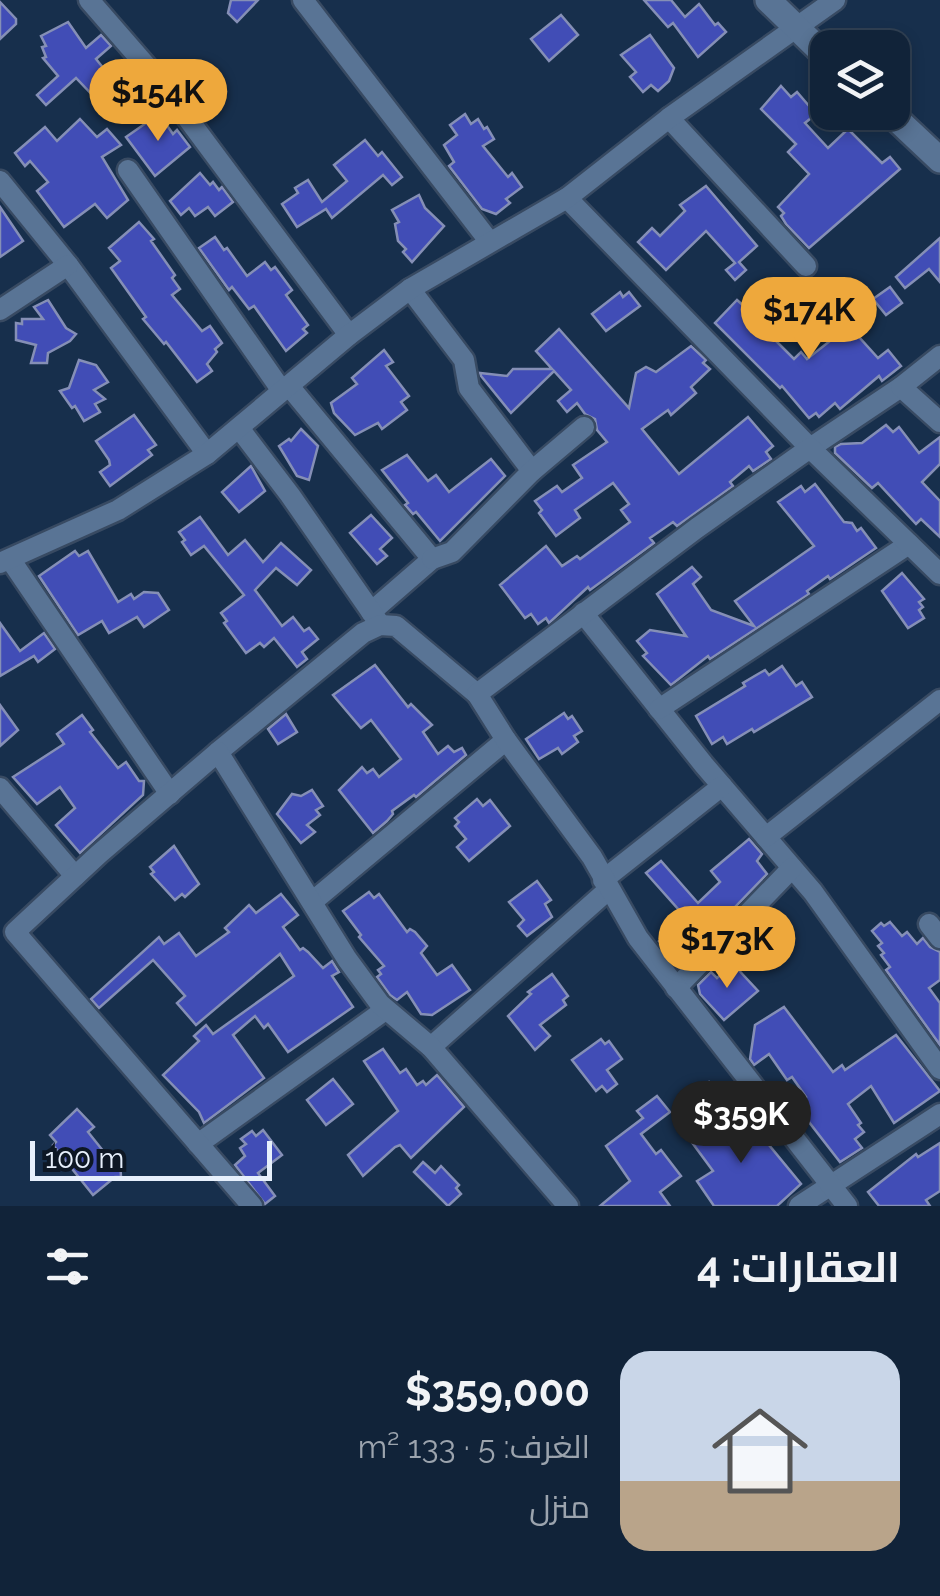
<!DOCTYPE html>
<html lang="ar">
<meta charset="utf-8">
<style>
body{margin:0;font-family:Raleway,Cairo,sans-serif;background:#1e2f44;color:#f1f3f6;direction:rtl;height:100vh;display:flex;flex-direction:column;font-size:38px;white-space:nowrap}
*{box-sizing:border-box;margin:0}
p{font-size:32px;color:#9ca4ae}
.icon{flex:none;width:55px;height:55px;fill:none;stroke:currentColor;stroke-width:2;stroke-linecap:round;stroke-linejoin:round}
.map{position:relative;height:1206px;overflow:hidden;direction:ltr}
.drawer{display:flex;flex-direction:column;background:#112339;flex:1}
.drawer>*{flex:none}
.fabs{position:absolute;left:810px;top:30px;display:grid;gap:20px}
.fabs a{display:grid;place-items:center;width:100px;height:100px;border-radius:20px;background:#112339;box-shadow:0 5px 15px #0003,0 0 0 2px #304053;font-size:50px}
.scale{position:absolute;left:30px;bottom:25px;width:242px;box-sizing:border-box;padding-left:10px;border:5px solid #e7f0fc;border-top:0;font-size:28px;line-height:35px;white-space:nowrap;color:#e7f0fc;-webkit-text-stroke:8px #0d1724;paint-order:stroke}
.price{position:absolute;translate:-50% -85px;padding:0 22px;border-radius:35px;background:#eea83c;color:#111;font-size:32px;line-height:65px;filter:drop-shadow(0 2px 5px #0008)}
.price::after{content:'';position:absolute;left:50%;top:60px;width:30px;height:22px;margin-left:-15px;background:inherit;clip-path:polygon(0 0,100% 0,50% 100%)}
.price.selected{background:#222;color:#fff}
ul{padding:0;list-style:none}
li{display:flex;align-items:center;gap:30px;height:250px;padding:0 40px}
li+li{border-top:2px solid #304053}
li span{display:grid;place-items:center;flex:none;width:280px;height:200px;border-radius:30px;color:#555}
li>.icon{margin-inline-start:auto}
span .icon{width:120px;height:120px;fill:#fffc;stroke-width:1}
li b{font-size:42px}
h2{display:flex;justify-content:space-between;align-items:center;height:120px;padding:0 40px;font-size:42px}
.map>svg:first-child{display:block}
.building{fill:#414db6;stroke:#858fb6;stroke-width:2.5}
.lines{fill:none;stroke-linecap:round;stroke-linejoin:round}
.minor-casing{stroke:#384a62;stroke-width:25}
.tertiary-casing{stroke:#384a62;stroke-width:30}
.minor{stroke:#597495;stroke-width:20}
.tertiary{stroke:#597495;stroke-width:25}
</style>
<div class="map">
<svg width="940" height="1206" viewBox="0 0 940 1206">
<rect width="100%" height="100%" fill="#172f4c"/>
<!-- building -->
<g class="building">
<path d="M231,0H258L237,22L228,13Z"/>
<path d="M644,0H671L685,17L699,4L715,25L718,23L726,32L698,57L673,23L668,27Z"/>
<path d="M0,2L16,19V24L0,39Z"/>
<path d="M561,15L578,35L549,61L531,39Z"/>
<path d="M68,22L86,48L101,35L111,46L96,59L121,90L102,105L76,78L46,105L37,95L58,76L43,58L46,57L42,47L46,46L41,36Z"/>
<path d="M650,35L674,68L669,81L658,91L651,85L643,92L630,77L636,72L621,55Z"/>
<path d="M781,86L791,97L797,92L816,114L805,123L828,148L848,129L882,163L890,157L900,169L809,248L786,224L781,216L784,213L778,207L809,174L788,152L796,144L761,109Z"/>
<path d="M159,114L173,134L177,130L190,147L155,176L126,137Z"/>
<path d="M465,114L471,124L478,119L484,129L487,127L494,139L483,146L508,177L512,173L522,187L506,199L510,203L496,214L482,209L449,166L454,162L444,145L457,135L450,125Z"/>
<path d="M80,119L97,137L107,129L121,145L102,157L128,200L107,218L95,204L64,227L37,191L48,182L30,161L25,166L15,153L45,127L57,141Z"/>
<path d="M365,140L378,156L382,152L402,177L392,185L383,175L332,218L326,209L297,227L282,204L298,193L295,188L308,180L322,202L347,181L334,165Z"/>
<path d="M200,173L210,185L213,182L219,190L222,187L233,202L215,216L208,207L195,216L189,208L181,215L170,201Z"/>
<path d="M706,186L757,246L739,262L746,270L735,280L726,270L735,263L706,231L666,270L638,242L652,228L660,236L685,211L680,205Z"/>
<path d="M419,195L425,208L444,226L412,262L403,252L406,249L398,241L395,224L399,222L392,210Z"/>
<path d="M0,207L23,241L0,257Z"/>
<path d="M139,222L154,239L151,241L175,275L172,278L180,289L172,295L202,331L210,326L222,343L215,349L217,352L207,364L212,371L197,382L166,342L164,344L143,319L146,317L111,268L120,261L109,248Z"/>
<path d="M215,237L224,250L227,248L247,276L265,262L271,270L275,267L292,290L286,295L308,325L303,329L307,333L286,351L254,306L249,309L232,287L229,290L199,248Z"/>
<path d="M940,238V282L929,269L905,288L896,277Z"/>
<path d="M890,287L902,303L886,315L873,299Z"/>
<path d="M620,292L623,297L629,292L640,306L606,331L592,314Z"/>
<path d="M48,300L66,328L76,334L70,341L48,353L47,363H31L36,345L16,340V323L22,324V319H43L34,307Z"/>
<path d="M737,300L755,316L762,309L774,323L765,330L794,359L801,352L807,359L849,326L878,358L888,350L901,366L882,381L879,376L840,409L835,403L819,417L816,413L809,418L782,386L780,388L715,323Z"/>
<path d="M559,329L629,408L636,373L646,367L656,372L691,346L706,360L703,363L710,369L691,387L696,393L671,415L668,410L642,429L679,474L748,417L773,446L766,452L771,459L753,471L749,466L730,482L733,486L677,526L673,522L650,538L654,543L590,590L588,587L549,623L546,618L538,624L531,614L525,618L500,585L546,546L562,566L577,556L580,559L630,522L621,510L629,504L613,483L575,510L580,518L556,536L539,513L542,510L535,501L557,486L562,492L582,478L573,465L607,442L597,430L595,419L585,414L577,403L567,412L558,401L571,390L554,371L511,413L481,376L480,373L507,376L513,369H552L536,351Z"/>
<path d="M384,350L393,362L386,366L409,396L401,402L407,410L382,429L378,423L355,435L334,413L331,403L357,384L352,378Z"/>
<path d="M79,360L96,365L108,382L94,390L105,399L95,404L100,412L84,421L75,406L72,408L60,391L69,388Z"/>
<path d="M134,415L156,445L148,450L152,455L110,486L100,472L110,465L109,460L96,441Z"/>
<path d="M886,425L893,432L899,427L919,453L940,437V464L922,482L940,501V537L921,519L916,524L878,483L872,488L835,453V447L841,444L862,443Z"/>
<path d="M301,429L318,446L309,480L297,476L279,446L289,439L291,441Z"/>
<path d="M407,455L428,481L436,475L449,492L491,459L505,476L440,541L416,512L413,514L405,505L408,503L382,470Z"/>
<path d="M251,466L265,491L239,512L222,492Z"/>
<path d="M815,484L844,522L852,523L857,531L861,528L876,548L830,579L828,576L807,591L809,594L710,659L708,656L671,685L643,656L647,653L637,641L650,630L686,636L657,594L692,567L701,577L693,584L711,610L754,626L735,601L814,546L778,502L801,486L805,492Z"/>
<path d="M371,515L392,538L380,549L387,556L377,564L350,533Z"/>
<path d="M200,517L228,555L245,540L263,562L281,543L311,570L297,585L276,568L255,590L282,626L293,617L304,631L309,628L318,639L302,652L307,659L297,667L274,638L264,647L260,643L246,653L224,623L227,621L221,613L244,595L204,546L191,555L182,542L185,540L179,532Z"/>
<path d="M75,551L79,556L88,551L118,602L131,594L134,599L144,592L158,593L169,610L144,627L137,617L109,633L102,621L78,635L39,576Z"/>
<path d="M902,573L924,599L919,602L923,607L919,610L924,618L908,628L882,591Z"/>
<path d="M0,623L20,651L44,633L55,649L38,662L34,656L0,676Z"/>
<path d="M375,665L408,707L411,704L432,725L423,732L438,754L448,746L454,752L462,748L466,755L416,797L414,795L392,811L393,814L387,821L373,833L339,790L362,767L367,773L373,769L379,777L401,759L371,720L361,728L333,695Z"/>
<path d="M782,666L796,686L802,682L812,697L754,732L752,729L727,744L723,737L712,744L696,716L745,686L743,683L758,674L765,670L769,675Z"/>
<path d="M0,705L18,730L0,746Z"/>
<path d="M564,713L568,719L572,716L582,731L574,736L578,742L562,754L558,748L539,759L526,739Z"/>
<path d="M286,714L297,732L278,744L268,729Z"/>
<path d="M82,715L93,730L90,732L118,768L126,762L139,781H144L143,795L80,853L56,825L75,808L60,787L37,804L13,777L64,744L57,734Z"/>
<path d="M312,790L323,806L316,810L320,815L307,825L315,832L301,843L277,814L292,794L301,796Z"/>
<path d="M477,799L483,806L490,800L510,826L469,861L457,847L466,839L455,826L459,822L455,818Z"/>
<path d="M749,839L762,854L757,861L767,874L680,964L659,941L686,918L646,873L661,861L698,903L720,882L711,871Z"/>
<path d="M174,846L199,884L185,897L182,894L175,900L151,874L154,872L150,867Z"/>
<path d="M537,881L551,900L545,904L552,917L527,936L518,926L524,920L509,902Z"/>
<path d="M369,892L374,898L379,894L407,932L410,929L415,932L427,946L421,953L437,975L452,965L470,990L432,1015L421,1014L407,992L397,1000L390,995L377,977L381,974L378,970L384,966L359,937L361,935L343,911Z"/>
<path d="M281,894L298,915L283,927L300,950L303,948L308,952L323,968L332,961L339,972L332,976L353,1007L288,1052L268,1024L264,1028L255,1016L233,1035L264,1078L204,1123L199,1112L163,1075L199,1041L194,1036L206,1025L213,1034L294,976L280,954L196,1025L177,1003L185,996L153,960L99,1008L91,999L159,937L164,944L179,933L196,956L229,932L225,928L249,905L256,913Z"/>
<path d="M890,922L902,936L907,932L917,944L923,938L930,947L940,952V980L929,988L940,1003V1045L886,970L890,967L881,955L884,953L878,946L882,943L872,931L881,923L884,926Z"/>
<path d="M733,964L758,991L724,1020L700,994L698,985L711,972L717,978Z"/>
<path d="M552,974L568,996L563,1000L566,1005L540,1025L550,1036L535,1050L508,1016L531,994L528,992Z"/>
<path d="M784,1007L833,1072L842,1065L845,1070L896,1035L940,1091L894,1123L871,1086L848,1104L861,1123L858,1125L864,1132L855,1139L862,1148L840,1162L795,1104L806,1097L792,1077L787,1080L769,1054L754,1065L750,1059L755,1025Z"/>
<path d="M601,1039L605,1044L609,1041L622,1059L607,1070L617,1084L607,1092L602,1086L596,1091L572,1060Z"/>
<path d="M383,1049L400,1073L406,1069L417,1085L423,1081L426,1085L437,1075L464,1107L411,1158L400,1145L395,1147L363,1176L348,1155L398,1111L364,1061Z"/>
<path d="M333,1079L353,1104L326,1125L307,1100Z"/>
<path d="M709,1082L717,1092L682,1118L675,1109Z"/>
<path d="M657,1096L670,1112L641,1134L656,1154L661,1150L681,1176L660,1192L670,1206H600L630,1181L606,1146L643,1118L637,1111Z"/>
<path d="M77,1109L94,1127L88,1132L112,1162L120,1159L121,1177H115L93,1195L53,1145L56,1142L50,1135Z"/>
<path d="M730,1109L753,1139L760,1134L801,1184L777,1206H714L697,1181L713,1171L688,1137Z"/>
<path d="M263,1130L282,1155L258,1173L275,1196L265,1204L235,1165L245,1156L240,1148L246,1144L241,1139L252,1131L256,1136Z"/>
<path d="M940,1143V1191L926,1200L930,1206H879L868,1192L916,1154L918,1157Z"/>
<path d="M423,1162L435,1173L441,1166L459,1185L456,1188L461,1194L448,1206L414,1172Z"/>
</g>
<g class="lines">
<defs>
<g id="minor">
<path d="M89,0L162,84L349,335"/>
<path d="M303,0L489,241"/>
<path d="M669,118L806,266"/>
<path d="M128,170L282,391"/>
<path d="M0,181L68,265L207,454"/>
<path d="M567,198L810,448L901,387"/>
<path d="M410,289L464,360L469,388L532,471"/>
<path d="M0,310L68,265"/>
<path d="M940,356L901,387L940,422"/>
<path d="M289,386L432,559L371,612"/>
<path d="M239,428L290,495L379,623"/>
<path d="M10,559L170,794"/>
<path d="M432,559L452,552L532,471L584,427"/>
<path d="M0,563L118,510L207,454L349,335L410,289L567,198L669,118L835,0"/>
<path d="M583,613L704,765L813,892L940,1069"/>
<path d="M659,709L909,544"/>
<path d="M218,752L363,633L380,625L396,626L477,694"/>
<path d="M0,788L75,876"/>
<path d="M766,837L940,700"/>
<path d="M603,880L722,786"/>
<path d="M312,902L506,740"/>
<path d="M929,924L940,938"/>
<path d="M676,988L792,868"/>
<path d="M431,1047L608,890"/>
<path d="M198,1144L385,1010"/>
<path d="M252,1206L15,932L99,854L218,752L347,959L380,1004L431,1047L568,1206"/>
<path d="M799,1206L940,1114"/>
<path d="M847,1206L638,938L592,857L506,740L477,694L697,528L810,448L940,574"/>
</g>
<g id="tertiary">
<path d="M768,0L828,58"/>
<path d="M889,112L940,160"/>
</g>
</defs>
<!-- minor casing -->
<use href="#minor" class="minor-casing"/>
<!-- tertiary casing -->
<use href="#tertiary" class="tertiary-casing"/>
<!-- minor -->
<use href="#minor" class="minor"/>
<!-- tertiary -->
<use href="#tertiary" class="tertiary"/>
</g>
</svg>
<div class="fabs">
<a><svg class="icon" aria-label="layers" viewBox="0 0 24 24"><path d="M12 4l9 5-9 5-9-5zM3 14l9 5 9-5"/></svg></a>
</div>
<div class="scale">100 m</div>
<b class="price" style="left:158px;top:144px">$154K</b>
<b class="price" style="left:809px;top:362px">$174K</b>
<b class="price" style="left:727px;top:991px">$173K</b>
<b class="price selected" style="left:741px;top:1166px">$359K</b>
</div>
<section class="drawer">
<h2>العقارات: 4<svg class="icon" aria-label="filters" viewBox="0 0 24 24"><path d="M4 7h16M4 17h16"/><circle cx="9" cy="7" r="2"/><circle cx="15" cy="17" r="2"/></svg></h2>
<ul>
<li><span style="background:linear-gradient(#c9d6e8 65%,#b9a48a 0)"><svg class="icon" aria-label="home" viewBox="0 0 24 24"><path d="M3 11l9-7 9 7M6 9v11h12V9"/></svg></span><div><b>$359,000</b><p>الغرف: 5 · 133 m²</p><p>منزل</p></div></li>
</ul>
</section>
